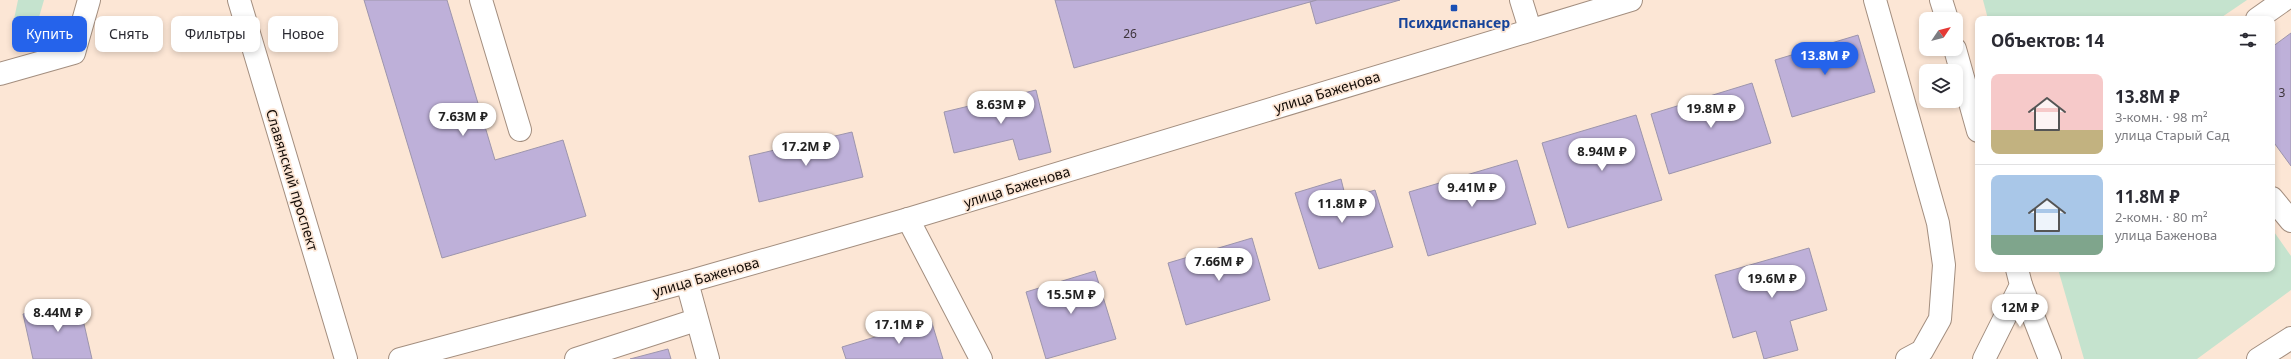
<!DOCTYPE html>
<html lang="ru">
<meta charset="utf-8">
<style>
body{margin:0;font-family:"Noto Sans",sans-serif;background:#f2f2f3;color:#2b2b33;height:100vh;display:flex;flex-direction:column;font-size:15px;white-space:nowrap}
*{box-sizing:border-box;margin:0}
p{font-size:13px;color:#7c7c81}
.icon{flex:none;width:22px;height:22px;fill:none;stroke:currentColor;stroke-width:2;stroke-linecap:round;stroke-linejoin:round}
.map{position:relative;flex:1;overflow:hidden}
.panel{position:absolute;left:1975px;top:16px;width:300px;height:256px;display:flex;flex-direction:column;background:#fff;border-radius:8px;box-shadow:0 2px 6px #0003}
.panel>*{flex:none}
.top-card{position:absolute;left:12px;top:16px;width:380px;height:36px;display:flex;gap:8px}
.needle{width:26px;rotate:55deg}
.controls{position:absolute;left:1919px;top:12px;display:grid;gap:8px}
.controls a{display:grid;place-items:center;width:44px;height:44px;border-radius:8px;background:#fff;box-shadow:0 2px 6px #0003;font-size:20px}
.price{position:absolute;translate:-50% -34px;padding:0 9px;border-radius:14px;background:#fff;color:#222;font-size:13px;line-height:26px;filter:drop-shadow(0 1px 2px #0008)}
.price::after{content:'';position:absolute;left:50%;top:24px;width:12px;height:9px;margin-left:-6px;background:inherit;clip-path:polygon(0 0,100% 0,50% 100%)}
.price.active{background:#2563eb;color:#fff}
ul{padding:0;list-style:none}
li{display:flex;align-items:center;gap:12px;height:100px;padding:0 16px}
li+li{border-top:1px solid #e1e1e2}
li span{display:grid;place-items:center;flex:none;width:112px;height:80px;border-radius:8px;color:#555}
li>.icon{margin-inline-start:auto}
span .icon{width:48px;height:48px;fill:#fffc;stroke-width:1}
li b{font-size:17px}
h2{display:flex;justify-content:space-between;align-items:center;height:48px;padding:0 16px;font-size:17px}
.tag{padding:0 14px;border-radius:8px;background:#fff;box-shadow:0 2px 6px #0003;font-size:14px;line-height:36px}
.tag.active{background:#2563eb;color:#fff}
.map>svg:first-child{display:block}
.green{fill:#c5e3ce}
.building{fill:#beb0d9;stroke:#9d95ac}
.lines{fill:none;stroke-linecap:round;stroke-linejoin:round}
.minor-casing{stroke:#a38e7f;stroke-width:24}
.minor{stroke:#fff;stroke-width:22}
.transit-dot{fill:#1a4fb4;stroke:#fce6d5;stroke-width:1.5}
.labels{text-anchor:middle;stroke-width:3.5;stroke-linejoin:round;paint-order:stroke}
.number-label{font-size:12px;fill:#3e353c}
.transit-label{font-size:14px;font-weight:bold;fill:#164399;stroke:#fce6d5}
.street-label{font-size:14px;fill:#140c07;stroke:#fce6d5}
</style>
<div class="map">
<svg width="2291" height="359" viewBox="0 0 2291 359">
<rect width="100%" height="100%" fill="#fce6d5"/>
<!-- green -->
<g class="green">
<path d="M18,0H44L35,31L13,24Z"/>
<path d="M1983,0H2247L2219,19H1988Z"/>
<path d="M2272,229L2291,256V290L2197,359H2084L2058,269H2272Z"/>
</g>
<!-- building -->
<g class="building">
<path d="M364,0H447L495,160L563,140L586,216L442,258Z"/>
<path d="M1055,0H1317L1074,68Z"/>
<path d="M1317,0H1400L1316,24L1310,2Z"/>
<path d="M2291,33V166L2272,140V47Z"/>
<path d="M1858,35L1875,92L1792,117L1775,60Z"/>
<path d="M1752,83L1771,143L1669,174L1651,114Z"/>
<path d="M1036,90L1051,152L1019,160L1013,139L954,153L944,112Z"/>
<path d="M1636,115L1662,200L1568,228L1542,143Z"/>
<path d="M852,132L863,177L759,202L749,156Z"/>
<path d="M1517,160L1536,224L1428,256L1409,192Z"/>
<path d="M1341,179L1346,199L1375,190L1393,247L1319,269L1295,193Z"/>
<path d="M1252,238L1270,300L1186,325L1168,263Z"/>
<path d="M1809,248L1827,310L1790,321L1798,350L1764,359L1756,331L1733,338L1715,275Z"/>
<path d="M1095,271L1116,339L1046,359L1026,292Z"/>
<path d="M79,302L92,359H33L23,314Z"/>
<path d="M931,320L943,359H846L842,347Z"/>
<path d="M668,349L671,359H630Z"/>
</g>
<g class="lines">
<defs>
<g id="minor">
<path d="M239,0L346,359"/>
<path d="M481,0L520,130"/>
<path d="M1521,0L1530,29"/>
<path d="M1875,0L1938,223L1944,265L1940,319L1922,351L1907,359"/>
<path d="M1941,0L1947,19"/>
<path d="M2257,19L2284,0"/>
<path d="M1955,49L1978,131"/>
<path d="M0,74L74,53L89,0"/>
<path d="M2272,198L2291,221"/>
<path d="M908,219L981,359"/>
<path d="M687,282L708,359"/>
<path d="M2021,285L2050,359"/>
<path d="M400,359L687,282L908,219L1631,0"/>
<path d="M576,359L696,320"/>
<path d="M1984,359L2021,285L2017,269"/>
<path d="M2258,359L2291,338"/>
</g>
</defs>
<!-- minor casing -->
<use href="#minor" class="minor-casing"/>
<!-- minor -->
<use href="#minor" class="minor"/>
</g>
<!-- markers -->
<rect class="transit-dot" x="1450" y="4" width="8" height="8" rx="2"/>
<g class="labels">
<!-- number labels -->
<g class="number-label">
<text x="1130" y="38">26</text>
<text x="2282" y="97">3</text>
</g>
<!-- transit labels -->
<g class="transit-label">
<text x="1454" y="28">Психдиспансер</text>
</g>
<!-- street labels -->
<g class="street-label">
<text transform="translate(1327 92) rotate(-17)" y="5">улица Баженова</text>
<text transform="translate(292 180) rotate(73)" y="5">Славянский проспект</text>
<text transform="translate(1017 187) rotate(-17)" y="5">улица Баженова</text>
<text transform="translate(706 277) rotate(-16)" y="5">улица Баженова</text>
</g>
</g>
</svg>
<div class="controls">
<a><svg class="needle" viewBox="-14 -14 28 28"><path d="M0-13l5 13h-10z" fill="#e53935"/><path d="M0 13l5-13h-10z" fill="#7c7c81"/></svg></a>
<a><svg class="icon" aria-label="layers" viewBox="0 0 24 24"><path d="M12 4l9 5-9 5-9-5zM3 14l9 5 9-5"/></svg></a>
</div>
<b class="price active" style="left:1825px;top:76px">13.8M ₽</b>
<b class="price" style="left:1001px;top:125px">8.63M ₽</b>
<b class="price" style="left:1711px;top:129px">19.8M ₽</b>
<b class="price" style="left:463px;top:137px">7.63M ₽</b>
<b class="price" style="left:806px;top:167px">17.2M ₽</b>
<b class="price" style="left:1602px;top:172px">8.94M ₽</b>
<b class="price" style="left:1472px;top:208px">9.41M ₽</b>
<b class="price" style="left:1342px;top:224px">11.8M ₽</b>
<b class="price" style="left:1219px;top:282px">7.66M ₽</b>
<b class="price" style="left:1772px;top:299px">19.6M ₽</b>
<b class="price" style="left:1071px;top:315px">15.5M ₽</b>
<b class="price" style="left:2020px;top:328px">12M ₽</b>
<b class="price" style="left:58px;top:333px">8.44M ₽</b>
<b class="price" style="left:899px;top:345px">17.1M ₽</b>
<div class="top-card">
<a class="tag active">Купить</a>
<a class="tag">Снять</a>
<a class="tag">Фильтры</a>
<a class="tag">Новое</a>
</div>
<section class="panel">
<h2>Объектов: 14<svg class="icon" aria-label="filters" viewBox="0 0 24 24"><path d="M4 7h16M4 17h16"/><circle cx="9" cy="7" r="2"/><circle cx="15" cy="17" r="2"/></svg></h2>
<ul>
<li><span style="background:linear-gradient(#f6c9c9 70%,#c2b280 0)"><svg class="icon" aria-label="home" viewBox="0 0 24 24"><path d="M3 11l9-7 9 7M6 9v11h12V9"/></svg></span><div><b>13.8M ₽</b><p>3-комн. · 98 m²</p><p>улица Старый Сад</p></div></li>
<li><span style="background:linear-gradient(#a9c7e8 75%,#7fa58c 0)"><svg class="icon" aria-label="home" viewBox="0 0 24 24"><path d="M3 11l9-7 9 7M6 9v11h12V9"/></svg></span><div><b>11.8M ₽</b><p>2-комн. · 80 m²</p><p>улица Баженова</p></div></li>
</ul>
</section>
</div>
